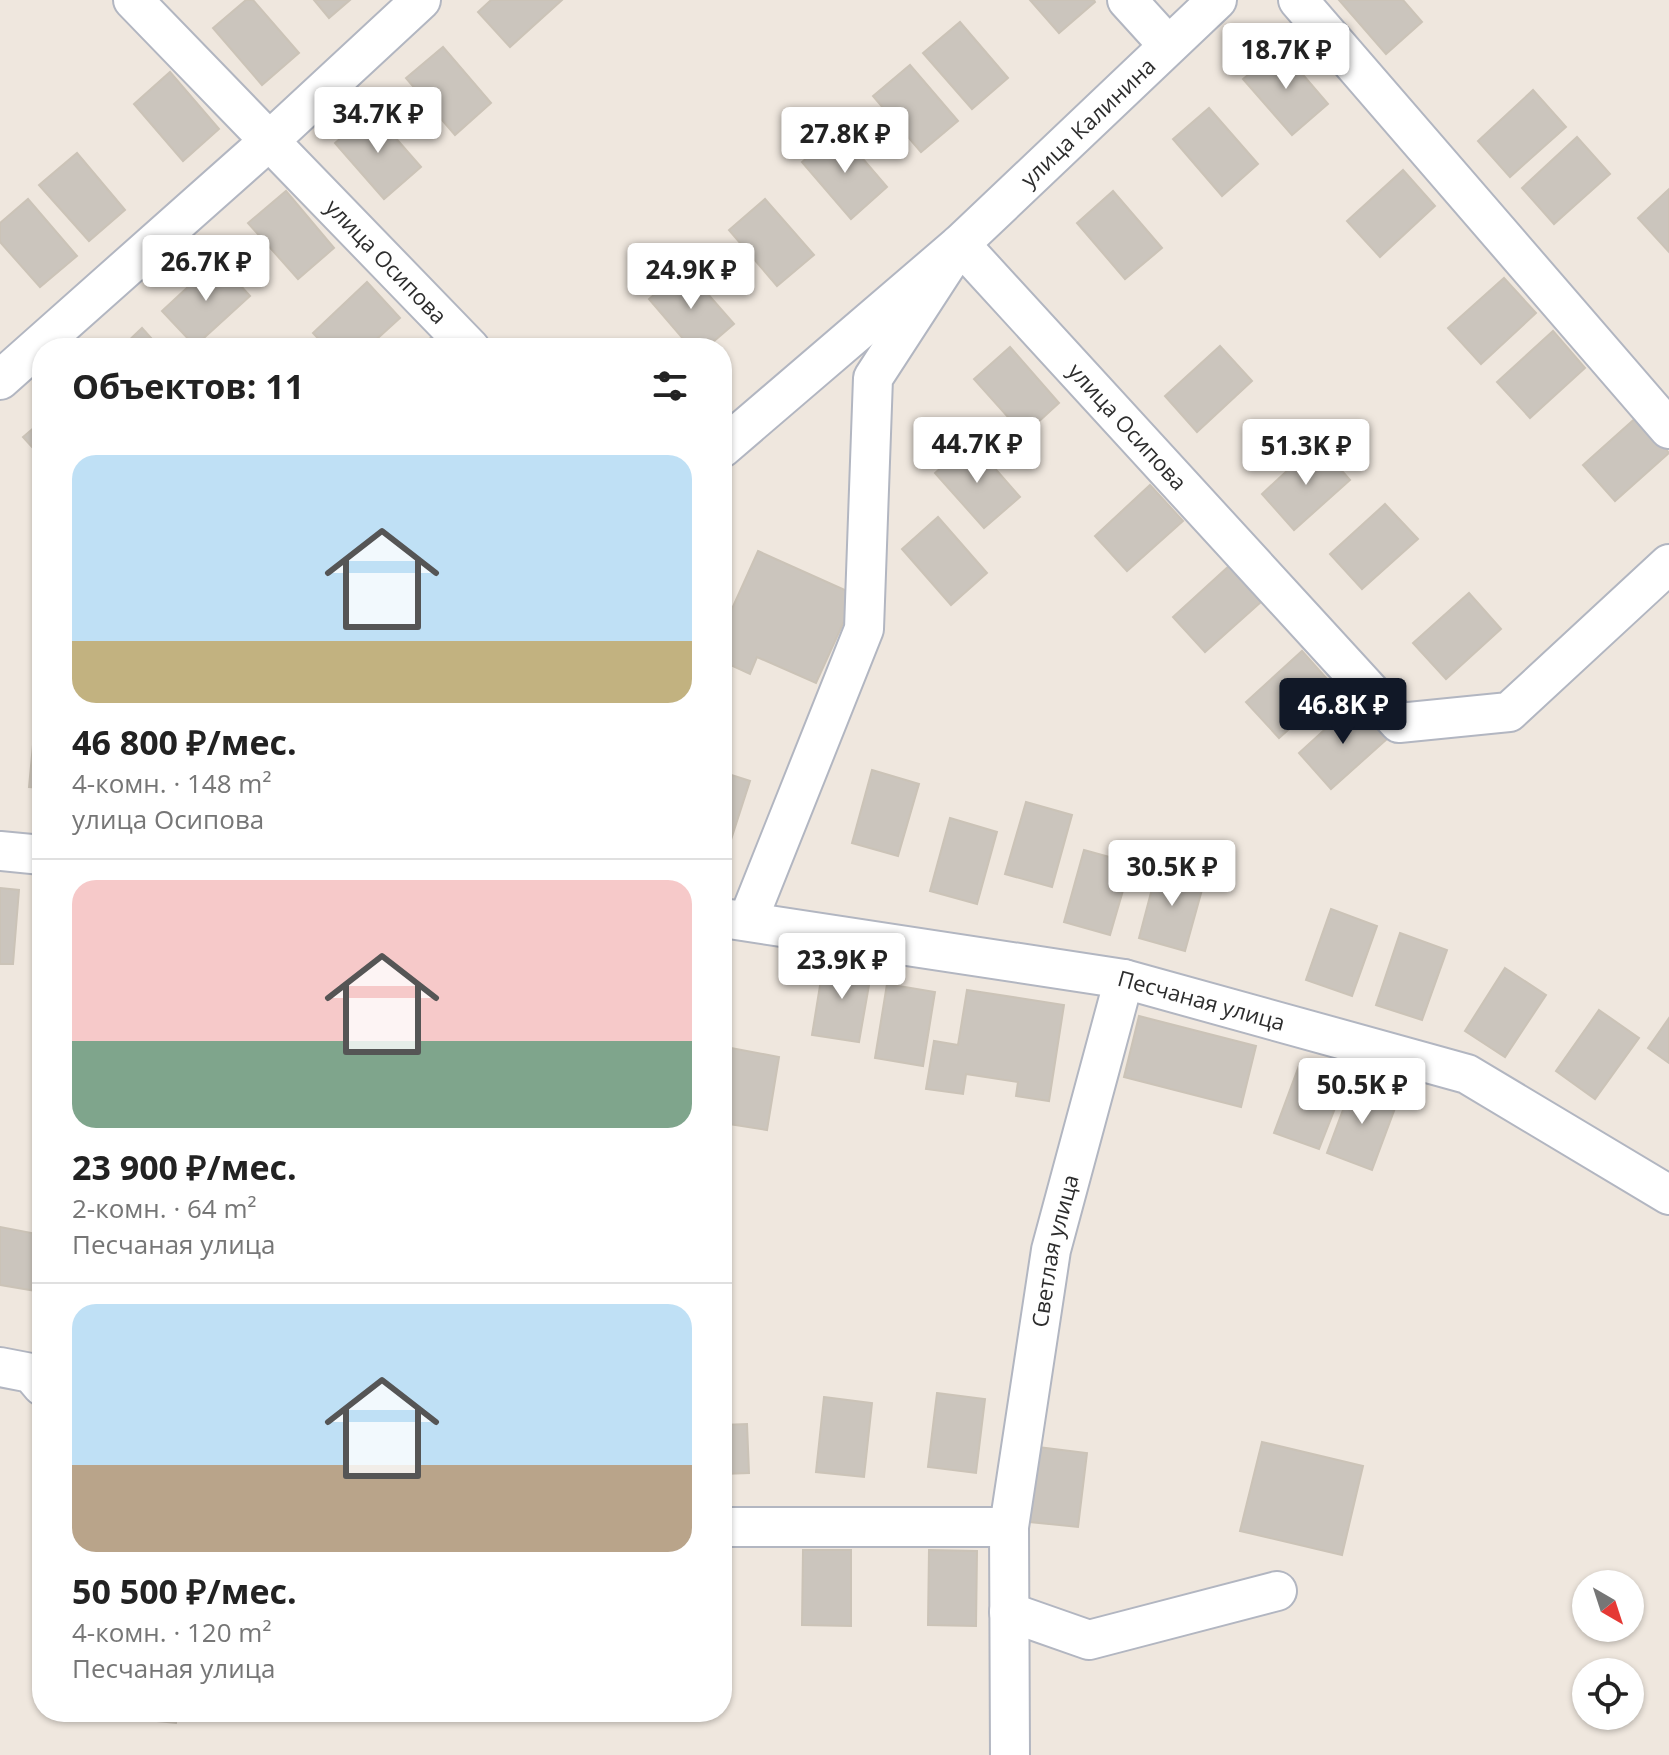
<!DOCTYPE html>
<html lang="ru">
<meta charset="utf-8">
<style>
body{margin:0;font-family:"Open Sans",sans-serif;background:#f6f6f6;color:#222;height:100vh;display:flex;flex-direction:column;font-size:30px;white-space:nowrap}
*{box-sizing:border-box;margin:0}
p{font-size:26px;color:#767676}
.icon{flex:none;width:44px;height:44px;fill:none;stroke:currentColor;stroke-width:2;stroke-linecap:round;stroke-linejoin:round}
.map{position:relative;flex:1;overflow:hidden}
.sheet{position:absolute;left:32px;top:338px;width:700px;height:1384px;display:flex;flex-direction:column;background:#fff;border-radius:32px;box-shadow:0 2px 6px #0004}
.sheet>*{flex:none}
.needle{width:52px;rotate:141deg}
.controls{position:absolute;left:1572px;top:1570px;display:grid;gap:16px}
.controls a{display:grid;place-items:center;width:72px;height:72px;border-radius:50%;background:#fff;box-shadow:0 2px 6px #0004;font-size:40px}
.price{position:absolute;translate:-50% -68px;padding:0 18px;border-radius:8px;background:#fff;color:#222;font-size:26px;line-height:52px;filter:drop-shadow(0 2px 4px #0008)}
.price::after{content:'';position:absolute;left:50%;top:48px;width:24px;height:18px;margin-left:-12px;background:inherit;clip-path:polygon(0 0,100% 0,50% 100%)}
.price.on{background:#111827;color:#fff}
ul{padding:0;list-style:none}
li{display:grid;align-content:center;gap:16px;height:424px;padding:0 40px}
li+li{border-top:2px solid #e0e0e0}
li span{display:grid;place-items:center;height:248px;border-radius:24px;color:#555}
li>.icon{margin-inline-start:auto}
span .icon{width:144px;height:144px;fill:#fffc;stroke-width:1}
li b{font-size:34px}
h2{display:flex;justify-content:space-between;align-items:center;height:96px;padding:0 40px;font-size:34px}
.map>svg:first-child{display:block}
.building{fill:#cbc5bd;stroke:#cbc3b7;stroke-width:2}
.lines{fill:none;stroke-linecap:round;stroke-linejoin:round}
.minor-casing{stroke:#b2b6c1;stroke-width:42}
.minor{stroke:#fff;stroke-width:38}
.labels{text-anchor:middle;stroke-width:6;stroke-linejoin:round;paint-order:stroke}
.street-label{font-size:22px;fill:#2d2d2d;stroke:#fff}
</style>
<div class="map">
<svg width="1669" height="1755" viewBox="0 0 1669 1755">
<rect width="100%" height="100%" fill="#efe7de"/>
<!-- building -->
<g class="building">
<path d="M246,0H253L299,53L262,85L213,28Z"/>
<path d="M314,0H350L329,18Z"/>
<path d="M491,0H562L510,47L478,12Z"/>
<path d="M1030,0H1094L1095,2L1059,33Z"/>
<path d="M1339,0H1403L1422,22L1386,54Z"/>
<path d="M960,22L1008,78L972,109L923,53Z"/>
<path d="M443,47L491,103L455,135L406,78Z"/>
<path d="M1280,48L1328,104L1292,135L1243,79Z"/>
<path d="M910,65L958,121L921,152L873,96Z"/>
<path d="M170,72L219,129L183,161L134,104Z"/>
<path d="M1533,90L1566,127L1510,177L1478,141Z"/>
<path d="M1209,108L1258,164L1222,196L1173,139Z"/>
<path d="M372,111L421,167L384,199L335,143Z"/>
<path d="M839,131L887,187L851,219L802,162Z"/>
<path d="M1577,137L1610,174L1554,224L1522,188Z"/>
<path d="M77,153L125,210L89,241L39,185Z"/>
<path d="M1403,170L1435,206L1380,257L1347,221Z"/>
<path d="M1669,189V252L1638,218Z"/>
<path d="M286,191L334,248L298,279L248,223Z"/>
<path d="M1113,191L1162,248L1125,279L1077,223Z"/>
<path d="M28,199L77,256L40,287L0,242V223Z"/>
<path d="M765,199L814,255L777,286L729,230Z"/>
<path d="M217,260L250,296L195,346L162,311Z"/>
<path d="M685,268L734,324L706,348H691L649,299Z"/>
<path d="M1504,278L1536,313L1481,364L1448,328Z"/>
<path d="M367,282L400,318L367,348H327L313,333Z"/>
<path d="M142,328L160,348H121Z"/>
<path d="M1553,331L1585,368L1530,418L1497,382Z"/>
<path d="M434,335L445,348H419Z"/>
<path d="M1220,346L1252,381L1197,432L1165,396Z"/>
<path d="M1010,347L1059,403L1024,435L974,379Z"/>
<path d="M1639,415L1669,453L1615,501L1583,465Z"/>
<path d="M42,421V458L23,437Z"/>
<path d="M971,441L1020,497L984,528L935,473Z"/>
<path d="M1317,443L1350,480L1294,530L1262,494Z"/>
<path d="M1150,485L1183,521L1127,571L1095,536Z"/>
<path d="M1385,504L1418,539L1362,589L1330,554Z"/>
<path d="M938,517L987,573L951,605L902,549Z"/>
<path d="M758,551L856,595L816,683L757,657L750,674L722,661V631Z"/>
<path d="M1229,566L1261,602L1205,652L1173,617Z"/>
<path d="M1469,593L1501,629L1446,679L1413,643Z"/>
<path d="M1302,651L1335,688L1279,738L1246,702Z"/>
<path d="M1354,703L1387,739L1331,789L1299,753Z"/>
<path d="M36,713H42V788L29,787Z"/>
<path d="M872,770L919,784L898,856L852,843Z"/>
<path d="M722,772L750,781L727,852L722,851Z"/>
<path d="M1026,802L1072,815L1052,887L1005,874Z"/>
<path d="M950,818L997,832L977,904L930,891Z"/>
<path d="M1084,850L1131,863L1110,935L1064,922Z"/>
<path d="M1158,866L1205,879L1185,951L1139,938Z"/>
<path d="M0,888L19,890L13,964H0Z"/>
<path d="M1331,909L1377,926L1352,996L1306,980Z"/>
<path d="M1400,933L1447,950L1422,1020L1376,1005Z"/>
<path d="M824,961L872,968L859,1042L812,1035Z"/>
<path d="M1505,968L1546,995L1505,1057L1465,1031Z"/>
<path d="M887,984L935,992L923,1066L875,1058Z"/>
<path d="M967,990L1064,1005L1049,1101L1016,1096L1018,1082L966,1074L963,1094L926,1089L934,1041L958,1045Z"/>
<path d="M1599,1010L1639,1038L1595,1099L1556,1071Z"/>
<path d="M1139,1016L1256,1046L1241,1107L1124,1077Z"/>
<path d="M1669,1018V1063L1648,1048Z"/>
<path d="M731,1048L779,1057L767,1130L722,1123Z"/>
<path d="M1300,1063L1346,1080L1319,1149L1274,1133Z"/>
<path d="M1353,1083L1398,1100L1372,1170L1327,1153Z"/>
<path d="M0,1227L42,1235V1292L0,1285Z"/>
<path d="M937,1393L985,1399L976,1473L928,1467Z"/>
<path d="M824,1397L872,1403L864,1477L816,1472Z"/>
<path d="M747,1424L749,1473L722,1474V1425Z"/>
<path d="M1262,1442L1363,1466L1342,1555L1240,1531Z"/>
<path d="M1038,1447L1087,1453L1078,1527L1030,1522Z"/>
<path d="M803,1550H851V1626L802,1625Z"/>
<path d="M929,1550L977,1551L976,1626L928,1625Z"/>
<path d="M722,1557H727L726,1631H722Z"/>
<path d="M128,1712H177L176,1723L127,1718Z"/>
</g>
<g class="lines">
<defs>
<g id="minor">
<path id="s1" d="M133,0L470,348"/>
<path d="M1127,0L1167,44"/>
<path d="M1298,0L1669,429"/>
<path d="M0,380L269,141L421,0"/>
<path id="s2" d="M722,448L960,244L1217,0"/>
<path d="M0,851L42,855"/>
<path id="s3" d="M723,918L1124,979L1467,1074L1669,1195"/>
<path id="s4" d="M748,920L864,629L873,378L960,244L1399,723L1509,712L1669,564"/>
<path d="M0,1367L31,1373L42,1386"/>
<path d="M722,1527H1009"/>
<path d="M1009,1612L1089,1640L1277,1591"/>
<path id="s5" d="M1010,1755L1009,1527L1051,1250L1124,979"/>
</g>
</defs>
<!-- minor casing -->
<use href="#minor" class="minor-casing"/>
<!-- minor -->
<use href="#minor" class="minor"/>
</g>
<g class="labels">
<!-- street labels -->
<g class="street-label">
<text dy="8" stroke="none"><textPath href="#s2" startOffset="490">улица Калинина</textPath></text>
<text dy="8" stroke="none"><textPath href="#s1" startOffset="364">улица Осипова</textPath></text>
<text dy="8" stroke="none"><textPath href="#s4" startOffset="972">улица Осипова</textPath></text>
<text dy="8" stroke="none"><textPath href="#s3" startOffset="486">Песчаная улица</textPath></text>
<text dy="8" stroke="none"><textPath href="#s5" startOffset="508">Светлая улица</textPath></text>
</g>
</g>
</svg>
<div class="controls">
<a><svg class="needle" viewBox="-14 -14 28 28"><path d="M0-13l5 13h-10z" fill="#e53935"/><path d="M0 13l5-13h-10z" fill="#767676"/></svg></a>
<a><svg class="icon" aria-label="locate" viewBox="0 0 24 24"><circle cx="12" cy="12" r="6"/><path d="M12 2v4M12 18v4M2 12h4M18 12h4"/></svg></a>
</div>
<b class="price" style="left:1286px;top:91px">18.7K ₽</b>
<b class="price" style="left:378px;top:155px">34.7K ₽</b>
<b class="price" style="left:845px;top:175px">27.8K ₽</b>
<b class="price" style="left:206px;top:303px">26.7K ₽</b>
<b class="price" style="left:691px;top:311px">24.9K ₽</b>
<b class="price" style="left:977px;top:485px">44.7K ₽</b>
<b class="price" style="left:1306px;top:487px">51.3K ₽</b>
<b class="price on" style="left:1343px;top:746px">46.8K ₽</b>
<b class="price" style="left:1172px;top:908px">30.5K ₽</b>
<b class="price" style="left:842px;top:1001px">23.9K ₽</b>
<b class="price" style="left:1362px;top:1126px">50.5K ₽</b>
<section class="sheet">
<h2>Объектов: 11<svg class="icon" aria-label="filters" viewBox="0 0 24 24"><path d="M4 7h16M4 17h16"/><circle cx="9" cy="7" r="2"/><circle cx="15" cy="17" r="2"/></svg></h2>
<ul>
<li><span style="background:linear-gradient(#bfe0f5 75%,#c2b280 0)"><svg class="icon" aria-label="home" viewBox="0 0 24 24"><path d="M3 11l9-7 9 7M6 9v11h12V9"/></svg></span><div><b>46 800 ₽/мес.</b><p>4-комн. · 148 m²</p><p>улица Осипова</p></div></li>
<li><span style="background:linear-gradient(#f6c9c9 65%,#7fa58c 0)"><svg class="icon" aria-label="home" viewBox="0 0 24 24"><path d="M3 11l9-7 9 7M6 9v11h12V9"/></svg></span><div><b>23 900 ₽/мес.</b><p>2-комн. · 64 m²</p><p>Песчаная улица</p></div></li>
<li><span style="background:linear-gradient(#bfe0f5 65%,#b9a48a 0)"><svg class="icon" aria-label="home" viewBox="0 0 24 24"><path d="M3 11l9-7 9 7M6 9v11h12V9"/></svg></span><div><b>50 500 ₽/мес.</b><p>4-комн. · 120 m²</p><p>Песчаная улица</p></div></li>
</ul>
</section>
</div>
